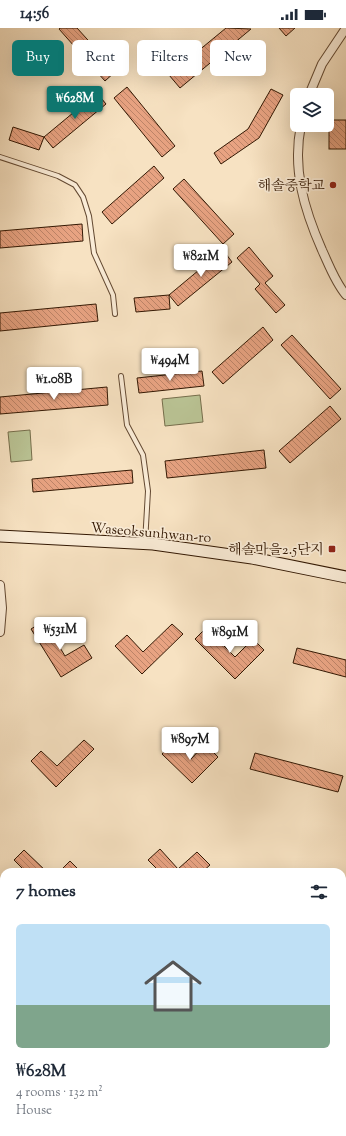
<!DOCTYPE html>
<meta charset="utf-8">
<style>
body{margin:0;font-family:"Sorts Mill Goudy","Noto Serif KR",serif;background:#f6f6f7;color:#1f2937;height:100vh;display:flex;flex-direction:column;font-size:15px;white-space:nowrap}
*{box-sizing:border-box;margin:0}
p{font-size:13px;color:#747a83}
.icon{flex:none;width:22px;height:22px;fill:none;stroke:currentColor;stroke-width:2;stroke-linecap:round;stroke-linejoin:round}
.map{position:relative;flex:1;overflow:hidden}
.details{position:absolute;left:0px;top:840px;width:346px;height:268px;display:flex;flex-direction:column;background:#fff;border-radius:12px 12px 0 0;box-shadow:0 4px 16px #0002}
.details>*{flex:none}
.top-card{position:absolute;left:12px;top:12px;width:322px;height:36px;display:flex;gap:8px}
.buttons{position:absolute;left:290px;top:60px;display:grid;gap:8px}
.buttons a{display:grid;place-items:center;width:44px;height:44px;border-radius:6px;background:#fff;box-shadow:0 4px 16px #0002;font-size:20px}
.price{position:absolute;translate:-50% -34px;padding:0 9px;border-radius:4px;background:#fff;color:#222;font-size:13px;line-height:26px;filter:drop-shadow(0 1px 2px #0008)}
.price::after{content:'';position:absolute;left:50%;top:24px;width:12px;height:9px;margin-left:-6px;background:inherit;clip-path:polygon(0 0,100% 0,50% 100%)}
.price.current{background:#0f766e;color:#fff}
ul{padding:0;list-style:none}
li{display:grid;align-content:center;gap:8px;height:212px;padding:0 16px}
li+li{border-top:1px solid #e0e1e3}
li span{display:grid;place-items:center;height:124px;border-radius:6px;color:#555}
li>.icon{margin-inline-start:auto}
span .icon{width:72px;height:72px;fill:#fffc;stroke-width:1}
li b{font-size:17px}
h2{display:flex;justify-content:space-between;align-items:center;height:48px;padding:0 16px;font-size:17px}
.tag{padding:0 14px;border-radius:6px;background:#fff;box-shadow:0 4px 16px #0002;font-size:14px;line-height:36px}
.tag.current{background:#0f766e;color:#fff}
.status{display:flex;justify-content:space-between;align-items:center;height:28px;padding:0 20px;background:#fff;direction:ltr}
.status svg{height:11px;fill:currentColor}
.map>svg:first-child{display:block}
.green{fill:#bac495;stroke:#766e4c}
.building{fill:url(#building-back-hatch);stroke:#331803}
.lines{fill:none;stroke-linecap:round;stroke-linejoin:round}
.lane-casing{stroke:#644a33;stroke-width:6}
.street-casing{stroke:#644a33;stroke-width:10}
.secondary-casing{stroke:#331803;stroke-width:13}
.lane{stroke:#faecd7;stroke-width:4}
.street{stroke:#faecd7;stroke-width:8}
.secondary{stroke:#faecd7;stroke-width:11}
.poi-dot{fill:#8f2418;stroke:#faecd7;stroke-width:1.5}
.labels{text-anchor:middle;stroke-width:3.5;stroke-linejoin:round;paint-order:stroke}
.poi-label{font-size:14px;fill:#331803;stroke:#faecd7;text-anchor:end}
.street-label{font-size:14px;fill:#331803;stroke:#faecd7}
</style>
<div class="status"><b>14:56</b><svg viewBox="0 0 49 12"><path d="M0 12V9h3v3zM5 12V6h3v6zM10 12V3h3v9zM15 12V0h3v12zM26 1h20v11H26zM47 4h2v5h-2z"/></svg></div>
<div class="map">
<svg width="346" height="1108" viewBox="0 0 346 1108">
<defs>
<pattern id="building-back-hatch" width="6" height="6" patternUnits="userSpaceOnUse"><rect width="6" height="6" fill="#e8a382"/><path d="M-1 5l2 2M0 0l6 6M5-1l2 2" fill="none" stroke="#bd8468"/></pattern>
</defs>
<rect width="100%" height="100%" fill="#f7e2c2"/>
<filter id="stains"><feTurbulence type="fractalNoise" baseFrequency=".005" numOctaves="4"/><feColorMatrix values="0 0 0 0 .2 0 0 0 0 .09 0 0 0 0 .02 0 0 0 .5 -.17"/></filter>
<radialGradient id="worn" r=".72"><stop offset=".6" stop-color="#630" stop-opacity="0"/><stop offset="1" stop-color="#630" stop-opacity=".3"/></radialGradient>
<!-- green -->
<g class="green">
<path d="M200,367L203,394L165,398L162,371Z"/>
<path d="M30,402L32,432L11,434L8,404Z"/>
<path d="M0,1010L4,1017V1104H99L106,1108H0Z"/>
</g>
<!-- building -->
<g class="building">
<path d="M60,0H77L116,43L105,53L59,1Z"/>
<path d="M226,0L251,1L180,60L169,47Z"/>
<path d="M279,0H295L286,8Z"/>
<path d="M127,59L175,118L162,129L114,70Z"/>
<path d="M271,61L283,67L259,110L221,136L214,125L248,101Z"/>
<path d="M97,65L106,76L53,120L44,109Z"/>
<rect x="329" y="92" width="17" height="29"/>
<path d="M13,99L44,109L39,122L9,112Z"/>
<path d="M154,138L164,150L112,196L102,184Z"/>
<path d="M184,151L234,206L223,216L173,161Z"/>
<path d="M82,196L83,213L0,220V203Z"/>
<path d="M249,219L273,248L265,255L285,277L276,285L255,261L260,256L237,230Z"/>
<path d="M223,222L232,234L178,278L169,267Z"/>
<path d="M169,267L170,281L136,284L134,270Z"/>
<path d="M96,276L98,293L0,303V285Z"/>
<path d="M263,299L273,312L223,356L212,344Z"/>
<path d="M292,307L341,361L330,371L281,317Z"/>
<path d="M202,343L204,358L139,365L137,350Z"/>
<path d="M107,359L108,377L0,386V369Z"/>
<path d="M330,378L341,391L290,435L279,423Z"/>
<path d="M264,422L266,440L167,450L165,433Z"/>
<path d="M132,442L133,455L33,464L32,451Z"/>
<path d="M44,593L65,628L84,617L92,630L61,649L31,601Z"/>
<path d="M172,596L183,606L142,646L115,618L127,607L143,624Z"/>
<path d="M206,600L235,629L253,611L264,622L235,651L195,611Z"/>
<path d="M297,620L346,632V649L293,635Z"/>
<path d="M84,712L94,721L56,759L31,733L41,723L57,738Z"/>
<path d="M174,714L191,731L205,716L218,729L192,755L162,726Z"/>
<path d="M255,725L343,748L338,764L250,741Z"/>
<path d="M160,821L178,841L197,824L210,837L202,844H160L148,832Z"/>
<path d="M24,822L47,844H26L14,832Z"/>
<path d="M70,833L81,844H59Z"/>
<path d="M346,960V999L342,997V969Z"/>
<path d="M345,1021H346V1039L342,1037V1026Z"/>
</g>
<g class="lines">
<defs>
<g id="lane">
<path d="M0,129L58,148L75,157L83,169L89,188L94,225L113,267L115,286"/>
<path d="M121,348L127,397L143,427L148,463L145,515"/>
</g>
<g id="street">
<path d="M309,67L322,36L346,0"/>
<path d="M301,97C292,141 304,181 322,222C329,237 335,254 346,267"/>
<path d="M0,557L2,580L0,604"/>
<path d="M0,977L4,986"/>
<path d="M342,1101L346,1100"/>
<path d="M128,1104L133,1108"/>
<path d="M318,1108L332,1104"/>
</g>
<path id="secondary" d="M0,508L153,516L252,530L346,549"/>
</defs>
<!-- lane casing -->
<use href="#lane" class="lane-casing"/>
<!-- street casing -->
<use href="#street" class="street-casing"/>
<!-- secondary casing -->
<use href="#secondary" class="secondary-casing"/>
<!-- lane -->
<use href="#lane" class="lane"/>
<!-- street -->
<use href="#street" class="street"/>
<!-- secondary -->
<use href="#secondary" class="secondary"/>
</g>
<!-- markers -->
<g class="poi-dot">
<circle cx="333" cy="157" r="4"/>
<rect x="328" y="517" width="8" height="8" rx="2"/>
</g>
<g class="labels">
<!-- poi labels -->
<g class="poi-label">
<text x="325" y="162">해솔중학교</text>
<text x="324" y="526">해솔마을2.5단지</text>
</g>
<!-- street labels -->
<g class="street-label">
<text transform="translate(151 504) rotate(5)" y="5">Waseoksunhwan-ro</text>
</g>
</g>
<rect width="100%" height="100%" filter="url(#stains)"/>
<rect width="100%" height="100%" fill="url(#worn)"/>
</svg>
<div class="buttons">
<a><svg class="icon" aria-label="layers" viewBox="0 0 24 24"><path d="M12 4l9 5-9 5-9-5zM3 14l9 5 9-5"/></svg></a>
</div>
<b class="price current" style="left:75px;top:92px">₩628M</b>
<b class="price" style="left:201px;top:250px">₩821M</b>
<b class="price" style="left:170px;top:354px">₩494M</b>
<b class="price" style="left:54px;top:373px">₩1.08B</b>
<b class="price" style="left:60px;top:623px">₩531M</b>
<b class="price" style="left:230px;top:626px">₩891M</b>
<b class="price" style="left:190px;top:733px">₩897M</b>
<div class="top-card">
<a class="tag current">Buy</a>
<a class="tag">Rent</a>
<a class="tag">Filters</a>
<a class="tag">New</a>
</div>
<section class="details">
<h2>7 homes<svg class="icon" aria-label="filters" viewBox="0 0 24 24"><path d="M4 7h16M4 17h16"/><circle cx="9" cy="7" r="2"/><circle cx="15" cy="17" r="2"/></svg></h2>
<ul>
<li><span style="background:linear-gradient(#bfe0f5 65%,#7fa58c 0)"><svg class="icon" aria-label="home" viewBox="0 0 24 24"><path d="M3 11l9-7 9 7M6 9v11h12V9"/></svg></span><div><b>₩628M</b><p>4 rooms · 132 m²</p><p>House</p></div></li>
</ul>
</section>
</div>
